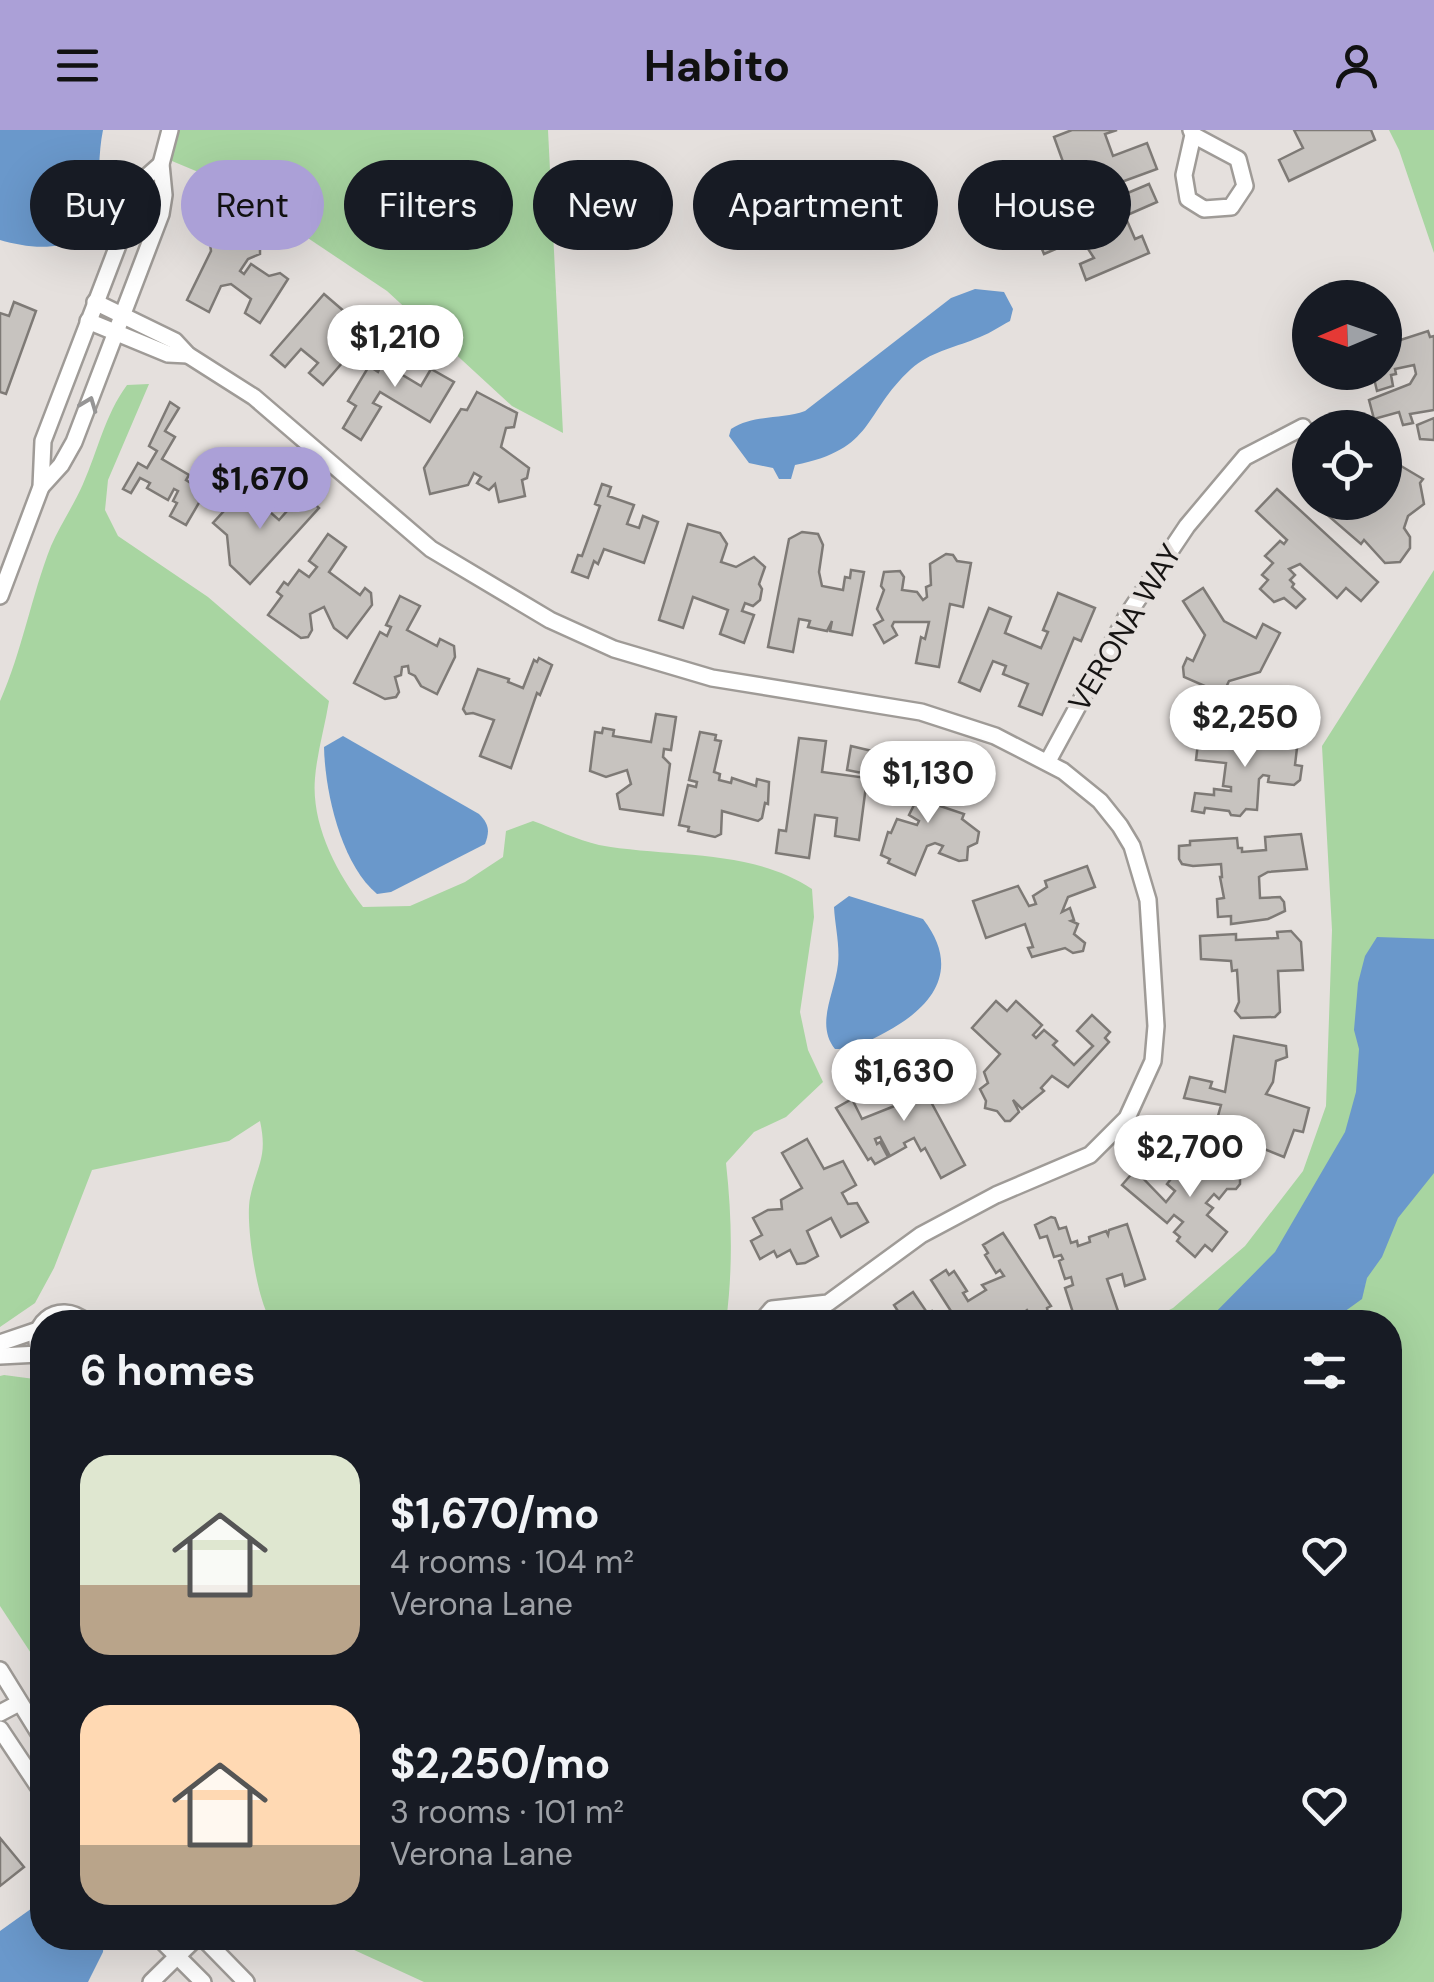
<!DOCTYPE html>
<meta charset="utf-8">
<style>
body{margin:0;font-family:"DM Sans",sans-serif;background:#242831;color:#f1f3f6;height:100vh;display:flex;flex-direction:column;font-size:38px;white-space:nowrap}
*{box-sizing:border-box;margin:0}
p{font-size:32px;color:#9ea1a6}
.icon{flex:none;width:55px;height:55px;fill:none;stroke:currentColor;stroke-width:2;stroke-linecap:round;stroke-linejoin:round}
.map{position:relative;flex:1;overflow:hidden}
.side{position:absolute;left:30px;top:1180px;width:1372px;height:640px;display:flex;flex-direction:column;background:#171b24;border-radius:40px;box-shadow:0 10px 40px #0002}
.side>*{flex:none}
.top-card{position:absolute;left:30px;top:30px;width:1375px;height:90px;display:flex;gap:20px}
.needle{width:65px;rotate:268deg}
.fabs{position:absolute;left:1292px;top:150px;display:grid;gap:20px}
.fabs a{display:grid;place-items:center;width:110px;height:110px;border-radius:50%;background:#171b24;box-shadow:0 10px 40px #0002;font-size:50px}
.price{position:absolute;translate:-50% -85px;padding:0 22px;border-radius:35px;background:#fff;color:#222;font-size:32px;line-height:65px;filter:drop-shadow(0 2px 5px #0008)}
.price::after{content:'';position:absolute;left:50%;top:60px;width:30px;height:22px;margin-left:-15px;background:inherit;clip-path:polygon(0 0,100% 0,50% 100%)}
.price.selected{background:#aba0d7;color:#111}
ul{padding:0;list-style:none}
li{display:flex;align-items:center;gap:30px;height:250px;padding:0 50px}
li span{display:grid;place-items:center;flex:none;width:280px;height:200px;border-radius:30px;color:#555}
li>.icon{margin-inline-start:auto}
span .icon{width:120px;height:120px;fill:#fffc;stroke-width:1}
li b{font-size:42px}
h2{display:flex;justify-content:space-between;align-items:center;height:120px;padding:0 50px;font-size:42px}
.chip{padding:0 35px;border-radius:45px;background:#171b24;box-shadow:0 10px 40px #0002;font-size:35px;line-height:90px}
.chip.selected{background:#aba0d7;color:#111}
header{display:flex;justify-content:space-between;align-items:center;height:130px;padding:0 50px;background:#aba0d7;color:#111;font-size:45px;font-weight:700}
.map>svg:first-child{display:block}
.green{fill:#a8d5a1}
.water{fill:#6a98cb}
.building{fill:#c7c3bf;stroke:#7e7a76;stroke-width:2.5}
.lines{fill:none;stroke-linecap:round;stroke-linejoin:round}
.minor-casing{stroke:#9f9b97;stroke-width:20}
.minor{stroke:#fff;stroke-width:15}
.oneway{stroke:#969595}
.labels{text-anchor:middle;stroke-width:9;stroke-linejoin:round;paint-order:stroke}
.street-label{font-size:30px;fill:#161413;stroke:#e5e0dd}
</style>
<header><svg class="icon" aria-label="menu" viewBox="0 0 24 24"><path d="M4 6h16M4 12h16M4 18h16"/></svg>Habito<svg class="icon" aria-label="person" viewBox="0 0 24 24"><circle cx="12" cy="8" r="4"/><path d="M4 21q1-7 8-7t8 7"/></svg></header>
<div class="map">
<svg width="1434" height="1852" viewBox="0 0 1434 1852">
<rect width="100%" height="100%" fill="#e5e0dd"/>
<!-- green -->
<g class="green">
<path d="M167,0H548L563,303L512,276L387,161L227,54L160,26Z"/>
<path d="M1389,0H1434V123L1399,20Z"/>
<path d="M149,254L108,350L105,380L118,406L208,467L329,571C325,596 317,623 315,648C311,694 336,742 363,777L410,776L465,752L503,727L506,701L533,691C555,699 577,710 599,715C670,728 750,718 812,759L814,787L800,882L808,920L823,952L786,987L754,1002L726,1033C732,1087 733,1139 726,1192H272C257,1173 245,1092 250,1068C257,1034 268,1028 260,991L229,1011L92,1040L54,1138L35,1173L0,1197V571C22,522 31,467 51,416C60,395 74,375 83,354C98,320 105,285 127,255Z"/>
<path d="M1434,440V1852H424L328,1808H1390V1192H1145L1173,1178L1245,1116L1303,1041L1326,976L1332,800L1322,616Z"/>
<path d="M4,1245L42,1250V1540L0,1476V1246Z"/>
</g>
<!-- water -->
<g class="water">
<path d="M0,0H103C98,24 100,48 96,72C89,125 38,121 0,110Z"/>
<path d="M975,159L1004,162L1013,179L1010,191C999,197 987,205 975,209C953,218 930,222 911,239C862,284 876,319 795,335L791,349H779L773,338L749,333L729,306L731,299C753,284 781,290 805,281L951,168Z"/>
<path d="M343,606L479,684C489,694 490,701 485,714L391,762L377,764C341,734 325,662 324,617Z"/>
<path d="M849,766L923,789C962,839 933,877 886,902C869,911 854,920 835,919C815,894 835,863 838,834C840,815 835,796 834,777Z"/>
<path d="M1377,807L1434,809V1043L1398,1088L1382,1127L1367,1148L1362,1169L1330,1192H1206L1275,1122L1345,1002L1356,962L1359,919L1354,900L1358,853L1365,826Z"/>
<path d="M42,1771V1808H104L103,1822L88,1852H0V1801Z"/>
</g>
<!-- building -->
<g class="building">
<path d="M1072,0H1117L1105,4L1113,26L1147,13L1157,39L1034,84L1027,55L1066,40L1054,7Z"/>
<path d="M1294,0H1371L1375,10L1289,51L1279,30L1303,18Z"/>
<path d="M1149,54L1157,72L1125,86L1135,109L1142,106L1149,123L1086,150L1080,134L1094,128L1081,108L1044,124L1035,102Z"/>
<path d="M267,85L271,100L266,101L269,111L260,117V124L248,129L240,141L244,144L251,134L269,146L280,143L288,149L260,193L245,183L251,169L231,154L221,156L209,182L187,170L211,121L210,113L218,111L215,99Z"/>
<path d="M324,164L346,183L333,198L355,218L323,255L309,243L318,233L301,219L285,237L271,225Z"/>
<path d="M14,172L36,181L6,264L0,262V183L9,186Z"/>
<path d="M1428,201L1430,207L1434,206V280L1410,284L1413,293L1403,295L1399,282L1374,289L1369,270L1410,254L1416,244L1414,235L1395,239L1396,244L1391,245L1393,256L1377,261L1373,244L1385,242V215Z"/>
<path d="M393,208L415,221L401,244L421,256L431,239L454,252L430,292L380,262L373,273L381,277L361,310L343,298L356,276L348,271L369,236L378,242Z"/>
<path d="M477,262L517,283L514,297L506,298L501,317L529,338L527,348L522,350L525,366L499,372L495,354L489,360L477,353L481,347L474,343L468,355L430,364L424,338L461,279L467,280Z"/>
<path d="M170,272L179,278L165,301L175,307L162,329L189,345L186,350L194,355L202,340L214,347L186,395L170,386L177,373L173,371L178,361L174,359L168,370L147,358L150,353L140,348L131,363L123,359L138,333L147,338L157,321L149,316Z"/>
<path d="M1434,288V310L1420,309L1417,295Z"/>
<path d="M1401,336L1423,349L1420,353L1424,374L1408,386L1404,398L1410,407V418L1400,432L1385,433L1364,410L1361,414L1317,376L1319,372H1385L1389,344Z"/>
<path d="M602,354L611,357L608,366L634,375L627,394L639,398L643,386L658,392L644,433L604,419L598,434L594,431L588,448L572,442L578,425L582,426L600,376L595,374Z"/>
<path d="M244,359L279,390L303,363L319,378L250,454L230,435L227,405L213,393Z"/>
<path d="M1277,359L1378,452L1361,471L1346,458L1337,468L1300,434L1289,439L1295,445L1290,450L1294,454L1292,457L1305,469L1296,478L1284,468L1274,472L1260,459L1268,450L1262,445L1273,433L1265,426L1280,411L1284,414L1287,410L1256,381Z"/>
<path d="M688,394L720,403L727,414L721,432L736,437L754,427L765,437L759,454L762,459L760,470L753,476L745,473L742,481L754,485L744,513L720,504L728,480L693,467L683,498L659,490Z"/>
<path d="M802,402L818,404L823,415L819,442L822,456L843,460L845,447L850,448L851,440L864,442L852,505L830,501L832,491L827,501L808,497L810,491L799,489L793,522L768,517L789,409Z"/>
<path d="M328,404L346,417L329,442L360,465L365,458L371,463L372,475L347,508L334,498L324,477L310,484L312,500L308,507L301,508L268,485L282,466L277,462L284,452L288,455L299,440L309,447L317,437L309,431Z"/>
<path d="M946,424L953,425L957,431L971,433L963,477L950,474L939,537L916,533L921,507L925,509L929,492H894L892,496L897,505L884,513L874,495L883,490L877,479L884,460L881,456L884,442L900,441L904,447L902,460L917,462L923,470L927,467L926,457L931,455L930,434Z"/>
<path d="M1203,458L1224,491L1256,508L1263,494L1280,503L1260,542L1229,551L1223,564L1184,547L1183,537L1187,528L1193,531L1205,505L1183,471Z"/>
<path d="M1058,463L1095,478L1081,511L1074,508L1042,585L1019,576L1028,554L1003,544L1006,536L993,531L980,561L959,552L989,478L1011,487L1005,503L1041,518L1048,502L1043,500Z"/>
<path d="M400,466L420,476L407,500L437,516L440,509L454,516L455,527L437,564L421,556L415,546L409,543L408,536L402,537L401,545L395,547L399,562L396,567L385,569L354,553L380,502L387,506L391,497L386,495Z"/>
<path d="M539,528L552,535L540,565L537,563L511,638L480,626L494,590L473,583L466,584L463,579L478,539L509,549L508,552L523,558L534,530L537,532Z"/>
<path d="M656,584L676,587L671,620L664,619L663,627L670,634L663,685L620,679L617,664L631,654L627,640L606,647L590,641L595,602L602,603L603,598L614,600L613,606L651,612Z"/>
<path d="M700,602L716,605L715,610L721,611L714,642L720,644L719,650L731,653L732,648L756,656L757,649L769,652L768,674L765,673L762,688L758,691L722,681L721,704L715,707L688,701L689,697L679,695L688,655L696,657L697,652L689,650Z"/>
<path d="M1199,604L1254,611L1255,604L1275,606L1274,615L1297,618L1295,635L1302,636L1300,650L1294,655L1268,652L1269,646L1263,645L1259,649L1257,680L1246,679L1240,686L1231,685L1229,681L1205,678L1204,683L1192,681L1195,663L1214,665V659L1231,661V657L1223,656L1226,633L1196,630Z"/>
<path d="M799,608L826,611L822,642L867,648L859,710L835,706L837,688L815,685L809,728L776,723L779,700L786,701Z"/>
<path d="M851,616L872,621L867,644L847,640Z"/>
<path d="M932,630L943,662L938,663L944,666L940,676L964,684L962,689L979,702L977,713L968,717L967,730L959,731L939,723L943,716L935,713L927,716L915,745L888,733L890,729L881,725L888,702L891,703L897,689L917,695L919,691L909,685L919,665L909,637Z"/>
<path d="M1301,704L1307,739L1268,742L1259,747L1260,768L1280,767L1284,772L1285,781L1268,789L1231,794V786L1218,787L1217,769L1224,768L1220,747H1222L1221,734L1193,736L1182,734L1179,729V716L1190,715V711L1237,708L1238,718H1242V722L1266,720L1265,707Z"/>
<path d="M1087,736L1095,757L1068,767L1062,782L1070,778L1074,790L1071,791L1078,794L1074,804L1085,813L1083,821L1073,823L1065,818L1032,827L1028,818L1033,817L1025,794L986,808L973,771L1018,756L1029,776L1036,774L1033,766L1047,757L1045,751Z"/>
<path d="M1291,801L1301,812L1303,840L1278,841L1280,882L1275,887L1241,888L1235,881L1239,872L1237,840L1232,841L1231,831L1201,829L1200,806L1236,804V810L1278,808L1277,802Z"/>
<path d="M996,871L1007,881L1016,871L1042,895L1033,905L1036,908L1044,900L1057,911L1053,915L1074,935L1093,916L1077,901L1092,885L1110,902L1105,908L1109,912L1068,957L1052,946L1041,958L1044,961L1022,979L1013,970L1019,982L1010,991H1005L997,981L985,978L986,971L980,959L988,953L984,942L1000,924L972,898Z"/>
<path d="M1234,906L1286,916L1287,927L1276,931L1273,952L1266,964L1309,978L1303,1002L1294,1000L1284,1027L1259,1017L1261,1009L1215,997L1221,975L1184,968L1190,947L1212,952L1210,958L1225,962Z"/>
<path d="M910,933L965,1035L941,1048L925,1018L921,1021L914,1008L904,1013L906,1017L890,1026L880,1007L875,1009L877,1014L880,1012L888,1027L875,1034L871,1028L868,1030L836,978L852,969L862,989L897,975L882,947Z"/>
<path d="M807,1009L824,1039L843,1031L856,1055L842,1063L848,1074L857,1073L868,1092L841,1107L831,1088L807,1101L818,1126L805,1133L797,1134L790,1120L777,1127L774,1121L760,1129L751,1111L762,1105L753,1088L768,1080L782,1079L781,1070L802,1058L782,1023Z"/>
<path d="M1209,1020L1240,1047V1054L1236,1059H1227L1219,1069L1214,1064L1206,1073L1213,1078L1207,1085L1227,1102L1212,1121L1205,1115L1195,1127L1177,1111L1180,1107L1174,1102L1183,1092L1174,1085L1167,1093L1122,1055L1135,1040L1166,1072L1175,1061L1167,1054L1174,1045L1170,1042L1179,1033L1185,1038L1193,1029L1198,1033Z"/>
<path d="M1051,1087L1055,1088L1059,1099L1066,1097L1071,1113L1077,1111L1078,1116L1090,1112L1089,1107L1106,1101L1108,1105L1109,1100L1127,1094L1145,1149L1125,1156L1122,1144L1107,1149L1118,1181L1091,1190L1092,1192H1076L1065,1158L1073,1155L1071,1147L1065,1149L1059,1131L1063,1129L1061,1125L1054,1127L1047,1106L1040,1108L1035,1095Z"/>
<path d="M1003,1103L1051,1176L1047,1178L1049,1190L1035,1192L1027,1180L1012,1192H958L931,1150L946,1140L949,1145L954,1141L967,1161L963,1163L968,1171L986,1160L982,1155L1004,1146L1000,1140L996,1143L985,1125L988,1123L983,1115Z"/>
<path d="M913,1162L928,1184L932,1181L940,1192H905L894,1175Z"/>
<path d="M0,1708L24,1737L0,1756Z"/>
</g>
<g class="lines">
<defs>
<g id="minor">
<path d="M1191,0L1193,5L1238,29L1245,56L1231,77L1204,79L1188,69L1184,45L1193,5"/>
<path d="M95,172L175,211L188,225L254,267L431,419L550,490L614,519L712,548L921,582L995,606L1063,641L1100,671L1120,696L1132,716L1148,770L1156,896L1153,931L1127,988L1090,1025L996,1065L921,1105L828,1173L772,1179L761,1192"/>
<path d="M88,191L168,224L188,225"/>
<path d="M41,357L61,335L74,312L161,84L164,65L161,34L170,0"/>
<path d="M0,466L41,357L43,311L143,50L161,34"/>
<path d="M1048,631L1128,484L1187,396L1245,327L1303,297"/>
<path d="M0,1213L38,1200"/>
<path d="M0,1226L39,1224"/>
<path d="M42,1228C24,1196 58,1168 86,1192"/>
<path d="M0,1540L42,1608"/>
<path d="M0,1583L19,1573"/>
<path d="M0,1599L42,1662"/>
<path d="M159,1808L203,1852"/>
<path d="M203,1808L246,1852"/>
<path d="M151,1852L196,1808"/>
</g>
</defs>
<!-- minor casing -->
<use href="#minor" class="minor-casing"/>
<!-- minor -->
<use href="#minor" class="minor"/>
</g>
<!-- one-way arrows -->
<defs><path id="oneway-chevron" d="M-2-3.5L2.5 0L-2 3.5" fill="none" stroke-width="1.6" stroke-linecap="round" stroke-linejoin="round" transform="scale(2.5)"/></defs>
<use class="oneway" href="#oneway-chevron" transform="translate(89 274) rotate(-69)"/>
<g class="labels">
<!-- street labels -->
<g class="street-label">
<text transform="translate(1125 498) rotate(-59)" y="10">VERONA WAY</text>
</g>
</g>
</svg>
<div class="fabs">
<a><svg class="needle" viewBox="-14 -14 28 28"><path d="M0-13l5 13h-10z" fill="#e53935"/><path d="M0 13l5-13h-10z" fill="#9ea1a6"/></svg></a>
<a><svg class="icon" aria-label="locate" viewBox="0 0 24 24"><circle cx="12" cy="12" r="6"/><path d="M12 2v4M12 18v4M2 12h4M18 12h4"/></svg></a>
</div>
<b class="price" style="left:395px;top:260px">$1,210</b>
<b class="price selected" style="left:260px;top:402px">$1,670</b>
<b class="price" style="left:1245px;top:640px">$2,250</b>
<b class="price" style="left:928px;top:696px">$1,130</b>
<b class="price" style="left:904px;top:994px">$1,630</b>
<b class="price" style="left:1190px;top:1070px">$2,700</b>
<div class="top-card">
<a class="chip">Buy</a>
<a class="chip selected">Rent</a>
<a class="chip">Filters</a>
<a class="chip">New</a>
<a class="chip">Apartment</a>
<a class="chip">House</a>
</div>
<section class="side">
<h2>6 homes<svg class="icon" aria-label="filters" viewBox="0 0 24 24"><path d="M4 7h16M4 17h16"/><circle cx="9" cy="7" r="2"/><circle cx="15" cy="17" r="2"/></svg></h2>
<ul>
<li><span style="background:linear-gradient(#dfe7d0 65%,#b9a48a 0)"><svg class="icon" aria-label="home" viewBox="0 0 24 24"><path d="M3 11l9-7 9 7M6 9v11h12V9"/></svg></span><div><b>$1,670/mo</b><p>4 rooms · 104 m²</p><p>Verona Lane</p></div><svg class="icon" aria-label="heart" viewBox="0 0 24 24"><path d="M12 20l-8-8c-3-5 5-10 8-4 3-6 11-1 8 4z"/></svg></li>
<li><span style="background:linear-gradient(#ffd9b3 70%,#b9a48a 0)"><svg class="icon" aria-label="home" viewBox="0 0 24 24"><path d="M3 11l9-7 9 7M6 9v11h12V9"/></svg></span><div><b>$2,250/mo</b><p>3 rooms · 101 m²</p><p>Verona Lane</p></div><svg class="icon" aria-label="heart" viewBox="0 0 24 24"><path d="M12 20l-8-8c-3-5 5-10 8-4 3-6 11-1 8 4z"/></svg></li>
</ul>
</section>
</div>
